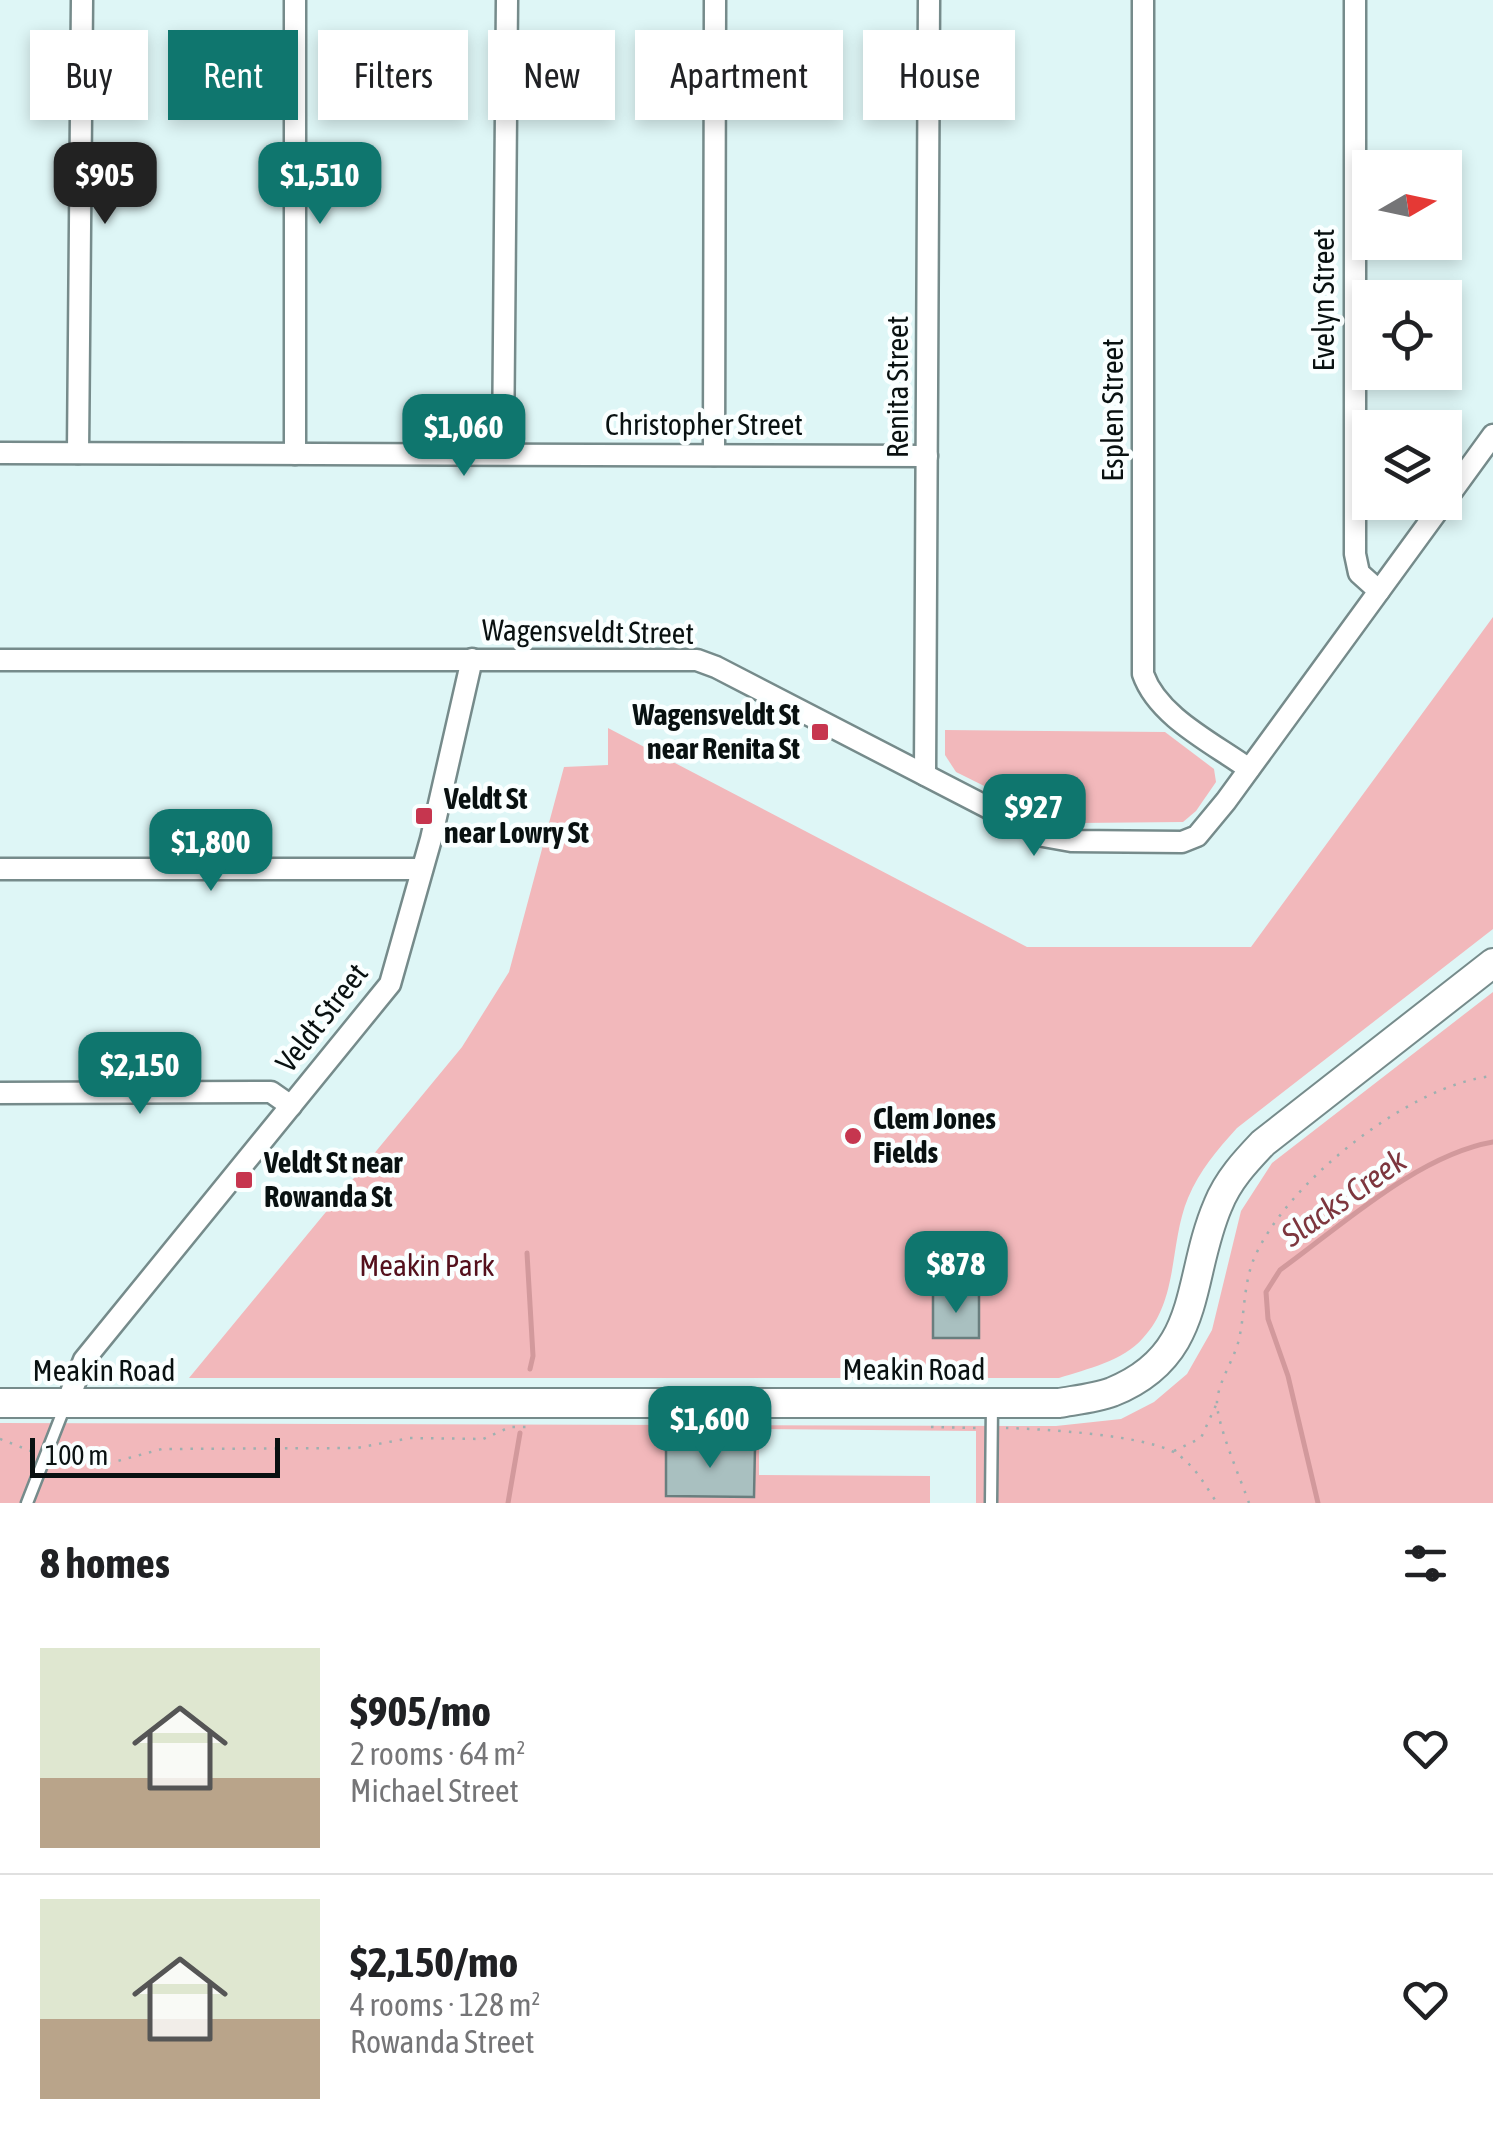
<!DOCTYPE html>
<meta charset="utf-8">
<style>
body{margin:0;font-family:"Asap Condensed",sans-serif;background:#f2f2f2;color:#202124;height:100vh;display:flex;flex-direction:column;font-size:38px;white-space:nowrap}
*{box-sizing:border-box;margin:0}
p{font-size:32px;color:#757577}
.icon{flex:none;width:55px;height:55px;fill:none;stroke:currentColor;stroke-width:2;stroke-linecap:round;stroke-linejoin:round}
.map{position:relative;height:1503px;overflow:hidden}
.panel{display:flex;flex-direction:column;background:#fff;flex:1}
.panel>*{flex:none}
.banner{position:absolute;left:30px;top:30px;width:1435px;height:90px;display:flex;gap:20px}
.needle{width:65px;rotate:81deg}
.tools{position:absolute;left:1352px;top:150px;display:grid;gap:20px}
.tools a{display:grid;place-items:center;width:110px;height:110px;border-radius:0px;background:#fff;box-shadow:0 5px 15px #0003;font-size:50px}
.scale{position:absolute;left:30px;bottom:25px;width:250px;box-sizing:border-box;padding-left:10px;border:5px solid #091111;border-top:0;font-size:28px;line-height:35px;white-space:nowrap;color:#091111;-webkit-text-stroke:8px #faffff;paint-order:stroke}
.price{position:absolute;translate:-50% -85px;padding:0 22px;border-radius:20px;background:#0f766e;color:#fff;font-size:32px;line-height:65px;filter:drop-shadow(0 2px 5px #0008)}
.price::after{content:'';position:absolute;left:50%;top:60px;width:30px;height:22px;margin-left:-15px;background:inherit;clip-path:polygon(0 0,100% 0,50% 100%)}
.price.active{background:#222;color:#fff}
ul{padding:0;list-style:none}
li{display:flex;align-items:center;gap:30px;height:250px;padding:0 40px}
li+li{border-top:2px solid #e0e0e0}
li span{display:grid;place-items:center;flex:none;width:280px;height:200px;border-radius:0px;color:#555}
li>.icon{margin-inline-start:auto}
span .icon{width:120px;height:120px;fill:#fffc;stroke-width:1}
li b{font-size:42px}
h2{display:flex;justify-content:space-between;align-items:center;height:120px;padding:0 40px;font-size:42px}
.tag{padding:0 35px;border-radius:0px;background:#fff;box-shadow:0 5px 15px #0003;font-size:35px;line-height:90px}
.tag.active{background:#0f766e;color:#fff}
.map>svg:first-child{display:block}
.green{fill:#f2b8bb;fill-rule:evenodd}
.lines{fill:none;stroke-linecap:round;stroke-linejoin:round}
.stream{stroke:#d2999c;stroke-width:5}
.building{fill:#a9c0c0;stroke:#697e7e;stroke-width:2.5}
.lane-casing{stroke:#768b8b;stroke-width:15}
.street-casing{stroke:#768b8b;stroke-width:25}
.secondary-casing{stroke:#768b8b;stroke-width:32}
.path{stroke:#9db0b0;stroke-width:2.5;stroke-dasharray:2.5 8;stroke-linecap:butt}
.lane{stroke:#fff;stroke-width:10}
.street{stroke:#fff;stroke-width:20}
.secondary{stroke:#fff;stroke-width:28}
.poi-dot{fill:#c6364f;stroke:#faffff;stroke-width:4}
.labels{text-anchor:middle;stroke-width:9;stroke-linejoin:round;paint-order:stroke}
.street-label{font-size:30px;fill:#091111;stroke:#faffff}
.poi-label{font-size:30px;font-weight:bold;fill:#091111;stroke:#faffff;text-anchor:start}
.park-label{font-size:30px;fill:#54101c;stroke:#faffff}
.water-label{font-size:32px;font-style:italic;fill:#7d363e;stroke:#faffff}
</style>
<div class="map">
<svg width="1493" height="1503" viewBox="0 0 1493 1503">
<rect width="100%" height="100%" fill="#def6f6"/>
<!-- green -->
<g class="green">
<path d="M1493,617V929L1237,1128C1217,1150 1200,1170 1188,1198C1169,1244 1179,1300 1143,1338C1123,1361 1087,1369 1059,1378H189L462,1047L509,972L564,767L608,765V728L1027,947H1251ZM979,1293V1338H934Z"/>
<path d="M945,730L1165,732L1214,769L1216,782L1196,811L1183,822L1077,823L1049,818L956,772L945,755Z"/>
<path d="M1493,992V1503H976V1431L759,1429V1475L930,1476V1503H0V1423L1056,1426L1121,1419L1154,1402L1187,1374L1212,1330L1241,1211L1272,1163ZM667,1446L755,1448L754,1497L666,1496Z"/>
</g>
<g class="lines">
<!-- stream -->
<g class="stream">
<path d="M527,1253L533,1356L530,1369"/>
<path d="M508,1503L520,1433"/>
<path d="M1318,1503L1288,1376L1268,1319L1266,1292L1280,1270C1341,1226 1418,1155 1493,1142"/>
</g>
</g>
<!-- building -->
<g class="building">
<rect x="933" y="1293" width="46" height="45"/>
<path d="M666,1446L755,1447L754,1497L666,1496Z"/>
</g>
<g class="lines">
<defs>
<g id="lane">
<path d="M27,1503L65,1406"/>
<path d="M991,1503L992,1404"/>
</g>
<g id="street">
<path d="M1143,0V674C1158,717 1213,743 1249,769"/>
<path d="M1355,0V554L1359,573L1379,591"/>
<path d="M0,453L927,456"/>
<path d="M78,453L82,0"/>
<path d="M295,454V0"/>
<path d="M503,454L507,0"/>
<path d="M714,455L715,0"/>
<path d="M1445,501L1493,435"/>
<path d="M0,660H697L716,667L1043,836L1071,841L1182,842L1197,836L1226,801L1444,502"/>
<path d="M925,775L929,0"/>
<path d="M0,869H422"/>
<path d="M0,1093L271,1092L291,1106"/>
<path d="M66,1405L84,1360L390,984L431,839L472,659"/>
</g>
<path id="secondary" d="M0,1403H1059C1076,1400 1096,1398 1112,1392C1204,1355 1186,1279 1218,1205C1228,1180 1245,1162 1263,1143L1493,963"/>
</defs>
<!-- lane casing -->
<use href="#lane" class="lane-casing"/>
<!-- street casing -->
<use href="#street" class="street-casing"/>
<!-- secondary casing -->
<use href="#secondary" class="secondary-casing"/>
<!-- path -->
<g class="path">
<path d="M931,1427L978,1428"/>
<path d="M1006,1428C1043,1429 1148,1435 1177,1454C1195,1466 1205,1485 1217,1503"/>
<path d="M0,1439L31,1451"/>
<path d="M1174,1451L1201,1438L1216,1405"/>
<path d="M57,1459L76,1465H103L162,1449L357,1448L410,1438L483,1439L510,1427H528"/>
<path d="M1249,1503C1241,1480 1216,1423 1217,1401C1219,1381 1232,1363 1238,1343C1245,1317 1243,1287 1253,1261C1284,1184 1410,1084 1493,1076"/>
</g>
<!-- lane -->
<use href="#lane" class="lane"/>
<!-- street -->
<use href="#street" class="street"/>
<!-- secondary -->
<use href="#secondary" class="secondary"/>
</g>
<!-- markers -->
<g class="poi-dot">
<rect x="810" y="722" width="20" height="20" rx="5"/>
<rect x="414" y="806" width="20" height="20" rx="5"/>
<circle cx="853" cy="1136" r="10"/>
<rect x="234" y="1170" width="20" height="20" rx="5"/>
</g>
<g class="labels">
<!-- street labels -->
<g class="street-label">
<text transform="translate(1324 300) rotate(-90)" y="10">Evelyn Street</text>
<text transform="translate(898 387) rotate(-90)" y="10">Renita Street</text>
<text transform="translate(1113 410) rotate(-90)" y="10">Esplen Street</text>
<text x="704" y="435">Christopher Street</text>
<text transform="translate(588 632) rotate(1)" y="10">Wagensveldt Street</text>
<text transform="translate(322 1018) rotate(-52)" y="10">Veldt Street</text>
<text x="914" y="1380">Meakin Road</text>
<text x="104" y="1381">Meakin Road</text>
</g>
<!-- poi labels -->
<g class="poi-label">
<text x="800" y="725" text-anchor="end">Wagensveldt St<tspan x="800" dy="34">near Renita St</tspan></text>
<text x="444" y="809">Veldt St<tspan x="444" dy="34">near Lowry St</tspan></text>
<text x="873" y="1129">Clem Jones<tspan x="873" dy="34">Fields</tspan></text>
<text x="264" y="1173">Veldt St near<tspan x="264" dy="34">Rowanda St</tspan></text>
</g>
<!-- park labels -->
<g class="park-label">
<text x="427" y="1276">Meakin Park</text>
</g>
<!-- water labels -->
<g class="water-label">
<text transform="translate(1344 1198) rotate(-35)" y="11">Slacks Creek</text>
</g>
</g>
</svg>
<div class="tools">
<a><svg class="needle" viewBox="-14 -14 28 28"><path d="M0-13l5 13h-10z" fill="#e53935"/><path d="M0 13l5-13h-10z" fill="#757577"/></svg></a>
<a><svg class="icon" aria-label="locate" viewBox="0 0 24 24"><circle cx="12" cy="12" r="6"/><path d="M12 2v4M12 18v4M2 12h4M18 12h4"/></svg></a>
<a><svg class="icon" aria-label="layers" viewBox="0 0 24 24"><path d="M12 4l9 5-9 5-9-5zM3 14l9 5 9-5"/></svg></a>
</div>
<div class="scale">100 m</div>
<b class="price active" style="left:105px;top:227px">$905</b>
<b class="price" style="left:320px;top:227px">$1,510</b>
<b class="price" style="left:464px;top:479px">$1,060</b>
<b class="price" style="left:1034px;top:859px">$927</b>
<b class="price" style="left:211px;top:894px">$1,800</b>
<b class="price" style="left:140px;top:1117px">$2,150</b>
<b class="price" style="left:956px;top:1316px">$878</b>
<b class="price" style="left:710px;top:1471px">$1,600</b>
<div class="banner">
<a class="tag">Buy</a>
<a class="tag active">Rent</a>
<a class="tag">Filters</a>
<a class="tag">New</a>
<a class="tag">Apartment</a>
<a class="tag">House</a>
</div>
</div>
<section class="panel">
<h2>8 homes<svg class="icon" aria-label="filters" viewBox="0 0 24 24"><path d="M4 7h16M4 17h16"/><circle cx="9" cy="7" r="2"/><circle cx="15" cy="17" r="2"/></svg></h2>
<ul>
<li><span style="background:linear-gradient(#dfe7d0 65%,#b9a48a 0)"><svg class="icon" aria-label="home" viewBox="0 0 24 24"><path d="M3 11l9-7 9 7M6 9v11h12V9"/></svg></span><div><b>$905/mo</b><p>2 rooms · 64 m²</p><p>Michael Street</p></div><svg class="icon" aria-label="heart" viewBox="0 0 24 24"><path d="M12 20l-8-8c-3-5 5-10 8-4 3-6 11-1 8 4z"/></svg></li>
<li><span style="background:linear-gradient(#dfe7d0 60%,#b9a48a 0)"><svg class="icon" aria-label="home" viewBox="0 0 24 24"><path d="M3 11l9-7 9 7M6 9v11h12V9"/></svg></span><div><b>$2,150/mo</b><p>4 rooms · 128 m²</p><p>Rowanda Street</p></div><svg class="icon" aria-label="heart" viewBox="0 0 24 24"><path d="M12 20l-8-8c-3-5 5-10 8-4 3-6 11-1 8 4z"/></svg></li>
</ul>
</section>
